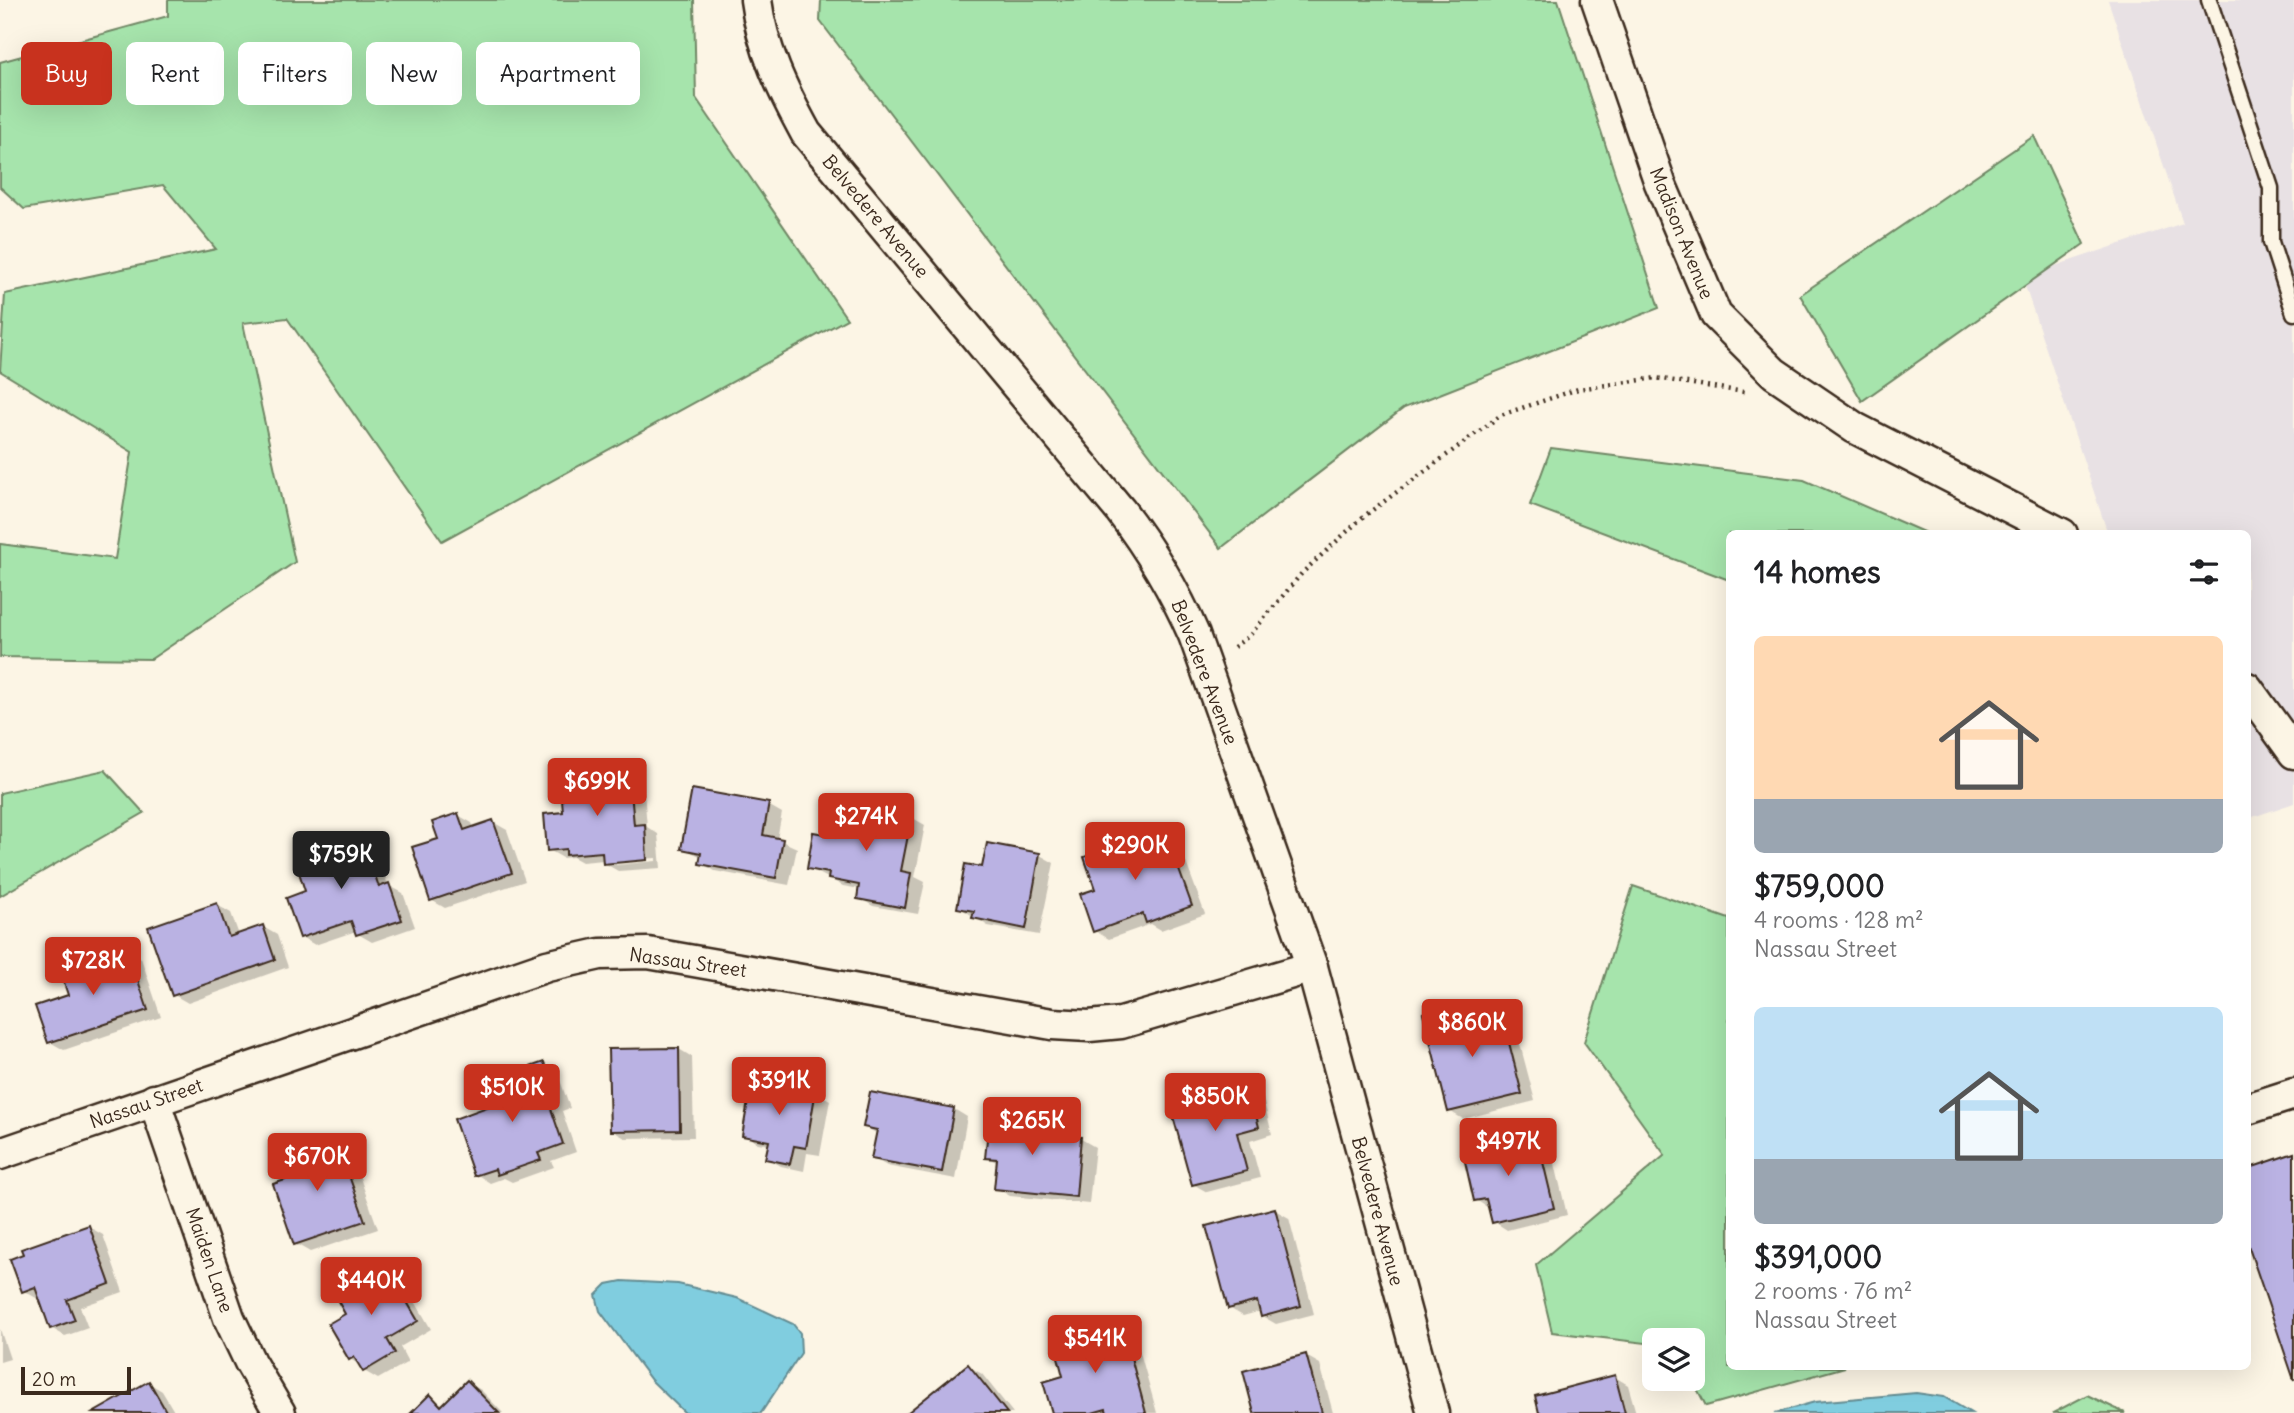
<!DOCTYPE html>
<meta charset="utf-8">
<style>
body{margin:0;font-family:Delius,sans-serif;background:#f2f2f2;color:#202124;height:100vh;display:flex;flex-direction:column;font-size:26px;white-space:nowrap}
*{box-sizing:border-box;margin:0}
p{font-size:23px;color:#757577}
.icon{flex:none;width:38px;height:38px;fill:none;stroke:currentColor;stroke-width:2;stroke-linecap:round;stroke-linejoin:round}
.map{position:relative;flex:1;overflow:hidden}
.sheet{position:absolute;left:1726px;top:530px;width:525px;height:840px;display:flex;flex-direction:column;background:#fff;border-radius:10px;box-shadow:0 7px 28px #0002}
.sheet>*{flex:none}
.top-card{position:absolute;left:21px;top:42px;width:665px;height:63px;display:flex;gap:14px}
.tools{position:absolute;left:1642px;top:1328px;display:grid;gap:14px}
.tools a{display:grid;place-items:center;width:63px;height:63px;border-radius:10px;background:#fff;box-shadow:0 7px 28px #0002;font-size:35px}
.scale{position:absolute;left:21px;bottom:18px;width:110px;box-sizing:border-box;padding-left:7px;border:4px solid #3b2a1e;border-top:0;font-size:19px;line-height:24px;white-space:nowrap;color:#3b2a1e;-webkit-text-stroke:5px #fcf5e5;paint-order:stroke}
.price{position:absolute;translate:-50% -60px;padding:0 16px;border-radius:7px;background:#c8321e;color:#fff;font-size:23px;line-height:46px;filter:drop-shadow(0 2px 4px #0008)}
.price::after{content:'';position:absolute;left:50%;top:42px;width:21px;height:16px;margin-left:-10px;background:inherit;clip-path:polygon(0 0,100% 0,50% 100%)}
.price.selected{background:#222;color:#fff}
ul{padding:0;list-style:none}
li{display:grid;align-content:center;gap:14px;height:371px;padding:0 28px}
li span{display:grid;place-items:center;height:217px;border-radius:10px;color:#555}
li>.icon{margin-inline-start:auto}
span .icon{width:126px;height:126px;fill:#fffc;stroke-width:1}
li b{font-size:30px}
h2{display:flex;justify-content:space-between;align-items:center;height:84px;padding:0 28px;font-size:30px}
.chip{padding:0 24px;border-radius:10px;background:#fff;box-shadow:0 7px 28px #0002;font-size:24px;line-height:63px}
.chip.selected{background:#c8321e;color:#fff}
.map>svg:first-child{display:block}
.built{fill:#e8e1e4}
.green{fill:#a6e4ac;stroke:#708765;stroke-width:2}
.water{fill:#80cddf;stroke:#648c92;stroke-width:2}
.shadow{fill:#0003;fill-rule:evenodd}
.building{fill:#bab2e3;stroke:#3b2a1e;stroke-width:2}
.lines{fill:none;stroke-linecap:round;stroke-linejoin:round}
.lane-casing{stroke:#3b2a1e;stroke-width:19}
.street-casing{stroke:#3b2a1e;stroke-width:35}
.path{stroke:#3b2a1e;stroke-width:4.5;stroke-dasharray:2 5;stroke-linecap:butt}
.lane{stroke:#fcf5e5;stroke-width:14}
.street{stroke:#fcf5e5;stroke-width:30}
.labels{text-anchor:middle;stroke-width:6;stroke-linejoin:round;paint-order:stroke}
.street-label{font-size:19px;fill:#3b2a1e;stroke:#fcf5e5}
</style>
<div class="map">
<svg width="2294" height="1413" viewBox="0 0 2294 1413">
<rect width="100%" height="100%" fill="#fcf5e5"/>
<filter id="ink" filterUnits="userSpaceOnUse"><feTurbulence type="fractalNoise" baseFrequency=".0143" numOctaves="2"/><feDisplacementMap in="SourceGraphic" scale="14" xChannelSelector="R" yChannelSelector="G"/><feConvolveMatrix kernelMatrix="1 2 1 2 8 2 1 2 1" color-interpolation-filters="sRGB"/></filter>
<g filter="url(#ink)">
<!-- built -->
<path class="built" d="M2108,0H2294V803L2247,819V534H2108L2022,277L2183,223Z"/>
<!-- green -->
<g class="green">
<path d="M168,0H694L696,98L847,319L442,541L287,318L243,323L295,562L151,659L0,657V544L115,559L132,452L0,371L5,294L216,249L163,185L24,209L0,187V62L168,16Z"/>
<path d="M821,0H1558L1659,308L1404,408L1221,548L820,21Z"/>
<path d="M2034,136L2084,244L1862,401L1800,295Z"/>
<path d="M1551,448L1804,480L1928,534H1729V580L1530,505Z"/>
<path d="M105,770L144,813L0,896V793Z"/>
<path d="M1633,886L1729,919V1367H1845L1706,1406L1692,1379V1340H1654V1344L1552,1332L1536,1265L1665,1155L1584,1042Z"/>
<path d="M2087,1395L2125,1413H2053Z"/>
</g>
<!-- water -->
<g class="water">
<path d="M622,1281L678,1284L737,1298L793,1324L800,1333L801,1353L761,1413H685L651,1380L600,1311L596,1295L607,1284Z"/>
<path d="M1916,1393L1944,1397L1971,1413H1775L1815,1402Z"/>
</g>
<!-- shadow -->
<g class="shadow">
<path d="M629,771L643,779L647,827L658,834L661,868L618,871L604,863V860L582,862L573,857L563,858L549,850L565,813ZM656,858V861L616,865V861Z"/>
<path d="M768,805L782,813L777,839L797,848L789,885L715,871L701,863L702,857L683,848Z"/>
<path d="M458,815L472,823L474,828L493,822L507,830L525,881L445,908L431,900L440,840Z"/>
<path d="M911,817L925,825L915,877L925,882L918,914L873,906L859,898L860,889L843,886L809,868L837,839Z"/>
<path d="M1163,830L1177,838L1205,914L1161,930L1151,924L1109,939L1095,931Z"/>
<path d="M361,836L374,844L388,885L403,893L415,927L372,942L358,934L356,931L315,945L301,937L308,892Z"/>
<path d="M988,845L1040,855L1054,863L1039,935L988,926L959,907L984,869Z"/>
<path d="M217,905L231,913L239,935L263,927L277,935L288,967L188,1003L174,995Z"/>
<path d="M127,949L141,958L161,1017L64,1050L50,1042L70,996Z"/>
<path d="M1457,1006L1471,1014L1473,1024L1501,1017L1515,1025L1535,1101L1463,1119L1449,1111Z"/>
<path d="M679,1049L692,1057L694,1137L625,1138L611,1130Z"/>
<path d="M544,1064L557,1072L570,1108L562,1111L576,1152L551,1161L554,1167L512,1182L504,1178L490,1183L476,1174L501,1104Z"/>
<path d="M1248,1086L1262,1094L1272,1134L1250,1141L1260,1178L1207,1192L1193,1184L1200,1103Z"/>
<path d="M816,1092L830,1100L820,1155L807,1153L804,1171L781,1166L767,1158L770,1145L758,1143L744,1135Z"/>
<path d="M954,1109L967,1117L956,1179L887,1166L873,1158L878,1134L865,1127Z"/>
<path d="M1027,1117L1041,1125V1130L1061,1132L1071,1138L1081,1139L1095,1147L1089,1204L1010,1196L996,1188L998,1163L987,1157Z"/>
<path d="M1498,1138L1512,1146L1513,1149L1538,1143L1552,1151L1567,1215L1507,1230L1493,1221L1490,1209L1476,1200Z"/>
<path d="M336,1141L350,1149L378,1229L310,1252L296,1244L287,1181Z"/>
<path d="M1275,1210L1289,1218L1314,1314L1276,1324L1262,1316L1261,1311L1243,1316L1229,1308Z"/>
<path d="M89,1227L103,1235L123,1292L80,1307L88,1328L65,1336L51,1328L40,1298L38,1299L24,1291Z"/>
<path d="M384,1264L398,1272L431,1329L400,1347L408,1362L378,1379L364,1371L360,1365L350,1359Z"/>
<path d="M1121,1326L1135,1334L1157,1413H1054L1065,1378Z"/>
<path d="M0,1329L10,1359L0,1362Z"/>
<path d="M1306,1356L1320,1364L1333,1413H1256Z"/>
<path d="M968,1366L982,1374L1013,1413H909Z"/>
<path d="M1615,1377L1628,1385L1636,1413H1541Z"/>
<path d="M467,1382L481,1390L503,1413H413L430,1397L444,1405Z"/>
<path d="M149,1383L162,1391L175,1413H96Z"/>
</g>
<!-- building -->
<g class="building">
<path d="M629,769L634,825L645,824L647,860L603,864L602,852L566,855V849L547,851L544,814L563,812L560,775Z"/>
<path d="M692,789L769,803L763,835L783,839L776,878L699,864L701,853L681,849Z"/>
<path d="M842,802L912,815L901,871L911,873L905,908L857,899L859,885L828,879L829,873L807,869L813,832L836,836Z"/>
<path d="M458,813L464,830L493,820L512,873L430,901L412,847L438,839L432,822Z"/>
<path d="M1164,828L1192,906L1146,923L1143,914L1093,932L1080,894L1095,889L1084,857Z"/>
<path d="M361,834L379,887L389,883L402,920L356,935L351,921L300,938L286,898L305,891L294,857Z"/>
<path d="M987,843L1040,853L1026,929L972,918L974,911L957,908L965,864L982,867Z"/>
<path d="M217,903L229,937L263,925L275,960L172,996L148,927Z"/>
<path d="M127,948L148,1010L48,1043L35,1006L68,995L60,971Z"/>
<path d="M1457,1004L1462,1025L1502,1015L1522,1094L1448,1112L1423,1013Z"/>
<path d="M679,1048L680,1130L610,1131L608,1049Z"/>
<path d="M544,1062L557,1101L549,1103L563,1144L538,1153L541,1160L497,1175L495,1169L474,1176L454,1119L498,1103L490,1081Z"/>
<path d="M752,1078L816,1090L806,1148L794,1146L790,1164L765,1159L769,1141L742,1136Z"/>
<path d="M1248,1084L1259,1127L1237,1133L1247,1171L1192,1185L1171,1109L1198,1102L1196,1098Z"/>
<path d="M870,1092L954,1108L942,1172L871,1159L877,1130L863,1127Z"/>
<path d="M990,1111L1028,1115L1027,1127L1062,1131L1061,1135L1081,1137L1076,1197L994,1189L997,1159L985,1158Z"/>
<path d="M1498,1136L1502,1150L1538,1141L1554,1208L1492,1223L1486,1199L1474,1201L1461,1144Z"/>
<path d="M336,1139L365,1221L294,1245L273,1184L285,1180L278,1159Z"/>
<path d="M2294,1153V1380L2247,1242V1169Z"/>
<path d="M1275,1208L1301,1306L1261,1317L1257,1301L1228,1309L1206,1226Z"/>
<path d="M89,1225L110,1284L67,1300L75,1320L50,1329L35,1287L22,1292L10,1259L23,1254L21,1249Z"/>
<path d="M384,1262L418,1321L387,1339L395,1353L363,1372L354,1357L349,1360L328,1324L345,1314L333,1292Z"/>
<path d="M1122,1324L1146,1413H1107L1106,1409L1092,1413H1052L1043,1382L1063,1376L1054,1342Z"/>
<path d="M1306,1354L1322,1413H1254L1243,1371Z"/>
<path d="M968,1364L1007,1413H907Z"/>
<path d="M1615,1375L1625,1413H1539L1535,1396Z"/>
<path d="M467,1380L499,1413H411L430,1394L441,1406Z"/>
<path d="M149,1381L167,1413H93Z"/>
</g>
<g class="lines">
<defs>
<path id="lane" d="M2209,0L2271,188V242L2294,313"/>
<g id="street">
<path d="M756,0C762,48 783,91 806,133L1120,510C1150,549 1174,589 1194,635L1312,967L1433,1413"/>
<path d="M1597,0L1660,183L1716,315L1774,373L1855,428L2062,534"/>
<path d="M2247,688L2294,753"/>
<path d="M154,1100L229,1318L250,1362L280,1413"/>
<path d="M2247,1109L2294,1094"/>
<path d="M0,1154L547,966L600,954L648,953L1052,1024L1089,1026L1121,1023L1312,967"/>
</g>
</defs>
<!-- lane casing -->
<use href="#lane" class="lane-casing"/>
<!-- street casing -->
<use href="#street" class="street-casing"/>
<!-- path -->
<path class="path" d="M1234,647L1250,635L1302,573L1363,517L1501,415L1578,389L1656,378L1744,392"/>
<!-- lane -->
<use href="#lane" class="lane"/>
<!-- street -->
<use href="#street" class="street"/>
</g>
</g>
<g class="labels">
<!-- street labels -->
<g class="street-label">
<text transform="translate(876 216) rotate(50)" y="7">Belvedere Avenue</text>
<text transform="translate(1682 233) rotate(68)" y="7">Madison Avenue</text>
<text transform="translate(1205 672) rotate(69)" y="7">Belvedere Avenue</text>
<text transform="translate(688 962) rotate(8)" y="7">Nassau Street</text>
<text transform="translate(146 1103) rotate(-19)" y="7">Nassau Street</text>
<text transform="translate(1378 1211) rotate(75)" y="7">Belvedere Avenue</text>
<text transform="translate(210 1260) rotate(71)" y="7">Maiden Lane</text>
</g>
</g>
</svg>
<div class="tools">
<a><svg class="icon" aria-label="layers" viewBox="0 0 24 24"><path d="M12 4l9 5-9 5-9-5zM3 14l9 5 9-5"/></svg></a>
</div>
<div class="scale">20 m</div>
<b class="price" style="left:597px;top:818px">$699K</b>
<b class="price" style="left:866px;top:853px">$274K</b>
<b class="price" style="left:1135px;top:882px">$290K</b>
<b class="price selected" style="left:341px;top:891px">$759K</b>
<b class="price" style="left:93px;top:997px">$728K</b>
<b class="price" style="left:1472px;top:1059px">$860K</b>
<b class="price" style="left:779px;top:1117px">$391K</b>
<b class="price" style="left:512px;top:1124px">$510K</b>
<b class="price" style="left:1215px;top:1133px">$850K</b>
<b class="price" style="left:1032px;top:1157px">$265K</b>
<b class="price" style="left:1508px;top:1178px">$497K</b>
<b class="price" style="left:317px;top:1193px">$670K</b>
<b class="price" style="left:371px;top:1317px">$440K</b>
<b class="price" style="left:1095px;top:1375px">$541K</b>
<div class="top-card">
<a class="chip selected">Buy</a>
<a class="chip">Rent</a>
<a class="chip">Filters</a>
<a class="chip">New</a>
<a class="chip">Apartment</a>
</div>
<section class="sheet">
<h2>14 homes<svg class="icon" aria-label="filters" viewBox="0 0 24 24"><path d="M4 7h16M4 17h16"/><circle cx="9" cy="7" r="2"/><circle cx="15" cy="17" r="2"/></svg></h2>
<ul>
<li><span style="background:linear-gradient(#ffd9b3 75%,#9aa5b1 0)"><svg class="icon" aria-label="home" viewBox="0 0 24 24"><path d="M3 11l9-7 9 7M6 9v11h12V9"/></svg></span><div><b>$759,000</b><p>4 rooms · 128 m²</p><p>Nassau Street</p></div></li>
<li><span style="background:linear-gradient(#bfe0f5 70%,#9aa5b1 0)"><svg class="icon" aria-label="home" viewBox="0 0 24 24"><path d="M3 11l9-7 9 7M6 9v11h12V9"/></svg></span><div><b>$391,000</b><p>2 rooms · 76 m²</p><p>Nassau Street</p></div></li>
</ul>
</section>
</div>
